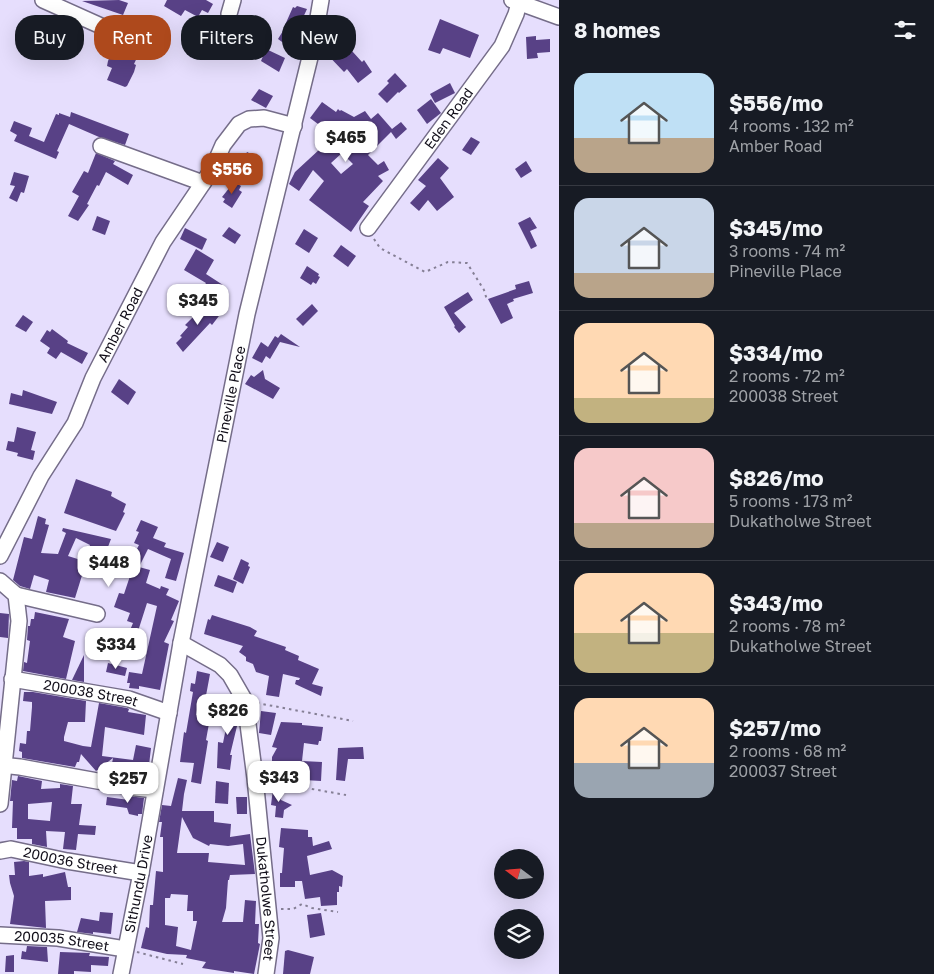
<!DOCTYPE html>
<meta charset="utf-8">
<style>
body{margin:0;font-family:"Golos Text",sans-serif;background:#242831;color:#f1f3f6;height:100vh;display:flex;flex-direction:column;font-size:19px;white-space:nowrap}
*{box-sizing:border-box;margin:0}
p{font-size:16px;color:#9ea1a6}
.icon{flex:none;width:28px;height:28px;fill:none;stroke:currentColor;stroke-width:2;stroke-linecap:round;stroke-linejoin:round}
.map{position:relative;flex:1;overflow:hidden}
.side{display:flex;flex-direction:column;background:#171b24;width:375px}
.side>*{flex:none}
.hud{position:absolute;left:15px;top:15px;width:469px;height:45px;display:flex;gap:10px}
.needle{width:32px;rotate:286deg}
.buttons{position:absolute;left:494px;top:849px;display:grid;gap:10px}
.buttons a{display:grid;place-items:center;width:50px;height:50px;border-radius:50%;background:#171b24;box-shadow:0 5px 20px #0002;font-size:25px}
.price{position:absolute;translate:-50% -42px;padding:0 11px;border-radius:10px;background:#fff;color:#222;font-size:16px;line-height:32px;filter:drop-shadow(0 1px 2px #0008)}
.price::after{content:'';position:absolute;left:50%;top:30px;width:15px;height:11px;margin-left:-8px;background:inherit;clip-path:polygon(0 0,100% 0,50% 100%)}
.price.selected{background:#ae491c;color:#fff}
ul{padding:0;list-style:none}
li{display:flex;align-items:center;gap:15px;height:125px;padding:0 15px}
li+li{border-top:1px solid #363941}
li span{display:grid;place-items:center;flex:none;width:140px;height:100px;border-radius:15px;color:#555}
li>.icon{margin-inline-start:auto}
span .icon{width:60px;height:60px;fill:#fffc;stroke-width:1}
li b{font-size:21px}
h2{display:flex;justify-content:space-between;align-items:center;height:60px;padding:0 15px;font-size:21px}
.chip{padding:0 18px;border-radius:20px;background:#171b24;box-shadow:0 5px 20px #0002;font-size:18px;line-height:45px}
.chip.selected{background:#ae491c;color:#fff}
main{display:flex;flex:1;min-height:0}
.map>svg:first-child{display:block}
.building{fill:#584186;fill-rule:evenodd}
.lines{fill:none;stroke-linecap:round;stroke-linejoin:round}
.minor-casing{stroke:#756d89;stroke-width:18}
.path{stroke:#857f95;stroke-width:2;stroke-dasharray:2.5 4;stroke-linecap:butt}
.minor{stroke:#fff;stroke-width:15}
.labels{text-anchor:middle;stroke-width:5;stroke-linejoin:round;paint-order:stroke}
.street-label{font-size:14px;fill:#110e19;stroke:#e6defd}
</style>
<main>
<div class="map">
<svg width="559" height="974" viewBox="0 0 559 974">
<rect width="100%" height="100%" fill="#e6defd"/>
<!-- building -->
<g class="building">
<path d="M119,0L128,3L123,15L82,1Z"/>
<path d="M167,0H206L213,4L208,13L202,10L198,17L185,10L181,16L164,6Z"/>
<path d="M297,6L307,9L300,24L302,26L297,37L289,47L278,39L286,26L285,25L293,7L295,8Z"/>
<path d="M440,19L479,35L470,58L443,48L440,54L428,50Z"/>
<path d="M332,29L362,62L364,60L372,72L358,83L347,69L344,72L322,49L323,43Z"/>
<path d="M536,36V40L550,39V52L537,53L538,58L527,59L526,37Z"/>
<path d="M118,37L142,47L134,64L136,65L134,72L127,86L125,87L107,80L112,68L107,66L108,61Z"/>
<path d="M266,49L285,58L279,72L261,61Z"/>
<path d="M395,73L407,86L399,93L398,92L387,103L378,94L389,83L387,81Z"/>
<path d="M450,83L455,93L435,103L430,94Z"/>
<path d="M259,89L273,96L266,108L251,100Z"/>
<path d="M431,99L441,113L427,124L417,110Z"/>
<path d="M322,102L336,112L338,109L340,111L341,110L354,117L365,111L371,119L378,113L392,129L401,122L407,129L396,139L391,132L368,155L378,165L384,161L389,170L378,176L383,181L363,202L369,206L351,232L309,200L324,181L313,170L299,191L289,184L295,172L334,136L310,118ZM342,153L353,164L341,174L331,163Z"/>
<path d="M71,112L129,134L125,145L99,137L69,124L57,151L59,152L56,159L14,141L17,135L10,131L14,121L32,128L29,136L44,142L56,114L59,115V113L70,117Z"/>
<path d="M471,137L480,142L471,155L462,150Z"/>
<path d="M247,152L261,159L252,176L240,169V166Z"/>
<path d="M96,153L115,161L113,164L133,175L128,185L106,172L99,186L97,185L87,204L89,205L78,221L68,216L79,196L72,192L84,171L88,173Z"/>
<path d="M438,158L449,168L440,178L454,197L437,211L428,200L419,211L410,203L426,186L418,180Z"/>
<path d="M526,161L532,171L521,178L515,169Z"/>
<path d="M14,172L29,176L24,193L21,192L17,202L9,198L15,186L10,185Z"/>
<path d="M234,182L241,186L239,190L242,192L232,208L223,202L225,199L222,197Z"/>
<path d="M97,216L110,221L105,235L92,230Z"/>
<path d="M530,217L537,228L530,231L537,246L531,249L518,223Z"/>
<path d="M229,227L241,235L235,244L222,236Z"/>
<path d="M185,228L207,239L202,250L180,239Z"/>
<path d="M304,229L318,238L309,253L295,244Z"/>
<path d="M341,245L356,256L348,267L333,256Z"/>
<path d="M196,249L214,260L206,274L223,285L212,299L200,292L206,283L184,270Z"/>
<path d="M307,266L319,274L318,276L320,277L316,284L313,282L311,285L300,278Z"/>
<path d="M529,281L533,293L513,299L514,301L507,304L513,318L501,324L488,299L516,289L515,285Z"/>
<path d="M468,292L473,300L454,313L466,327L459,333L454,327L455,326L444,307Z"/>
<path d="M211,303L222,312L212,325L210,323L183,352L176,343L182,337L180,336L188,327L185,325L196,314L200,318Z"/>
<path d="M312,304L318,311L303,326L296,319Z"/>
<path d="M23,315L33,322L26,332L15,326Z"/>
<path d="M52,329L68,341L67,343L88,353L82,364L61,352L56,359L47,353L50,348L40,341L47,330L50,332Z"/>
<path d="M281,334L300,347L280,342L270,359L266,356L262,363L252,358L261,342L268,347L275,336L278,338Z"/>
<path d="M263,370L265,379L280,388L273,399L245,384L251,375L254,377Z"/>
<path d="M119,379L136,392L128,405L111,392Z"/>
<path d="M23,390L57,402L52,414L9,404L11,393L22,396Z"/>
<path d="M17,427L36,432L31,450L35,451L33,460L17,456L18,453L6,450L8,441L14,442Z"/>
<path d="M76,479L112,492L111,496L126,504L123,512L125,513L116,531L64,513Z"/>
<path d="M38,516L46,519L45,524L49,525L41,553L58,554L66,533L62,531L63,528L111,539L106,552L131,560L139,545L134,543L139,532L136,531L141,520L158,527L153,538L166,543L164,547L184,553L176,581L165,578L171,559L148,549L139,567L150,570L146,583L160,589L161,586L169,589L166,595L179,601L171,620L174,621L164,642L169,644L160,690L139,686V689L129,688L130,683H127L129,672L142,674L157,606L147,603L133,647L130,646V649L111,644L108,656L86,650L95,629L126,640L133,623L127,621L130,613L114,607L119,593L124,594L130,576L97,566L96,571L84,569L75,598L46,592L49,580L34,575L30,589L20,586L13,580L24,537L32,539ZM76,538L90,545L84,561L68,556Z"/>
<path d="M217,542L229,547L223,562L210,557Z"/>
<path d="M241,559L249,563L248,566L250,567L243,584L233,579Z"/>
<path d="M218,575L237,582L233,593L214,586Z"/>
<path d="M35,612L69,619L63,637L75,641L66,679L23,671L24,662L27,663L30,641L27,640L28,626H30L31,619H34Z"/>
<path d="M0,613L9,614L8,638L0,637Z"/>
<path d="M212,615L250,627L257,631L254,636L286,647L285,650L299,656L298,660L319,669L312,684L323,687L321,696L295,684L296,680H299L300,678L283,674L279,697L266,695L269,676L256,672L253,664L246,661V657L239,652L243,646L204,634L208,619L210,620Z"/>
<path d="M84,655V682L72,680Z"/>
<path d="M108,663L127,668L125,676L106,672Z"/>
<path d="M197,671L210,674L205,701L199,700L196,715L210,718L206,740L208,741L201,784L191,782L194,763L180,762L184,732L186,733L193,692L190,691L191,683L195,684Z"/>
<path d="M24,692H33L86,701L85,722H68L64,737V741L83,746L91,747L99,703L127,708L129,709L128,712L146,715L144,735L105,727L102,756L133,760L136,745L151,748L148,774H141V779L110,774L113,758L96,771L81,754L79,762H77L75,767L22,758V752L19,751L20,743L26,744L27,731H30L32,707V702L23,701Z"/>
<path d="M226,695H231L235,703V710H237L238,722L230,755H232L230,770L217,768L218,742L223,743L229,713H225Z"/>
<path d="M261,711L276,713L271,735L259,733Z"/>
<path d="M281,722L302,723V725L323,727L321,741H319L318,745L304,743L302,761L322,762L321,781L304,780L301,783L297,782L286,765L284,774L272,772V757L277,748L272,747Z"/>
<path d="M363,747L364,759H348L345,781L336,780L338,748Z"/>
<path d="M18,776L42,781L41,789L60,788V784L73,786L71,804H82L79,825L96,826L95,835L78,834L76,850L63,849L65,832L46,831L47,847L32,844V839H17V828H12L13,801H10L12,780L17,781ZM52,802L50,821L28,819V804Z"/>
<path d="M178,778L187,780L184,794L182,811H214V822L231,824L230,837L250,834L255,874L230,875L229,880H228L226,908L222,922H243L245,900L256,901L255,924H259L258,943L260,944L254,974L234,971V973L202,968L206,962L186,958L187,955L167,954L141,948L146,927L149,928L150,905H153L156,871L163,872V837H160L162,822H159L162,805L171,806ZM182,817L193,838L209,846L210,844L228,846L243,844L245,865L208,862L209,853H177ZM171,894L188,895L187,911H193V921H197L191,950L176,946L178,927L165,925V898H170Z"/>
<path d="M216,781L229,783L228,804L215,803Z"/>
<path d="M273,789L282,790L281,800L292,805L284,810L283,818L275,817L276,806L271,805Z"/>
<path d="M129,796L144,798L142,814H138V816L129,814L127,808L106,805L107,797L129,800Z"/>
<path d="M236,797H247V814H237Z"/>
<path d="M281,828L308,830V837H312L313,846L329,841L332,849L307,856L310,875L332,870L343,876L342,887L339,886V892H337V905L321,906L320,897L305,899L302,881H295V887H280V873H282L284,848L279,847Z"/>
<path d="M24,861L29,862V876L43,874V877L65,872L68,887H71V900L45,901L46,928L10,924L14,896L10,883L9,875H15L14,862Z"/>
<path d="M100,912L113,913L111,934L93,932V934L77,932L81,918L99,921Z"/>
<path d="M321,913L325,935L310,938L307,915Z"/>
<path d="M27,946L47,947L48,962L21,959L22,951L26,952Z"/>
<path d="M288,950L314,957L310,974H283L285,951Z"/>
<path d="M60,952L90,953L89,956L109,957L108,966L91,965V972L74,971V974H58Z"/>
<path d="M14,955V972H5L6,956Z"/>
</g>
<g class="lines">
<defs>
<g id="minor">
<path d="M43,0L101,26"/>
<path d="M512,0L559,17"/>
<path d="M229,14L233,0"/>
<path d="M101,146L203,183"/>
<path id="s1" d="M368,228L502,46L516,14L519,3"/>
<path id="s2" d="M0,556L41,476L75,423L93,378L163,242L203,183L213,168L223,145L239,124L249,119L264,118L294,126"/>
<path d="M0,581L16,595L19,621L0,804"/>
<path d="M16,595L97,614"/>
<path id="s3" d="M181,643L220,665L230,675L245,701L255,778L271,938L266,974"/>
<path id="s4" d="M12,679L129,699L169,713"/>
<path d="M0,765L20,767L136,788L155,790"/>
<path id="s5" d="M0,851L11,849L67,861L141,873"/>
<path id="s6" d="M0,935L58,938L125,949"/>
<path id="s7" d="M121,974L141,873L181,643L247,314L314,41L321,0"/>
</g>
</defs>
<!-- minor casing -->
<use href="#minor" class="minor-casing"/>
<!-- path -->
<g class="path">
<path d="M374,239L380,248L425,272L448,262L467,263L484,290L487,300"/>
<path d="M257,703L353,721"/>
<path d="M267,781L346,795"/>
<path d="M281,909H293L302,904L312,908L338,912"/>
<path d="M137,952L183,964"/>
</g>
<!-- minor -->
<use href="#minor" class="minor"/>
</g>
<g class="labels">
<!-- street labels -->
<g class="street-label">
<text dy="5" stroke="none"><textPath href="#s1" startOffset="136">Eden Road</textPath></text>
<text dy="5" stroke="none"><textPath href="#s2" startOffset="261">Amber Road</textPath></text>
<text dy="5" stroke="none"><textPath href="#s7" startOffset="590">Pineville Place</textPath></text>
<text dy="5" stroke="none"><textPath href="#s4" startOffset="80">200038 Street</textPath></text>
<text dy="5" stroke="none"><textPath href="#s5" startOffset="72">200036 Street</textPath></text>
<text dy="5" stroke="none"><textPath href="#s7" startOffset="92">Sithundu Drive</textPath></text>
<text dy="5" stroke="none"><textPath href="#s3" startOffset="288">Dukatholwe Street</textPath></text>
<text dy="5" stroke="none"><textPath href="#s6" startOffset="62">200035 Street</textPath></text>
</g>
</g>
</svg>
<div class="buttons">
<a><svg class="needle" viewBox="-14 -14 28 28"><path d="M0-13l5 13h-10z" fill="#e53935"/><path d="M0 13l5-13h-10z" fill="#9ea1a6"/></svg></a>
<a><svg class="icon" aria-label="layers" viewBox="0 0 24 24"><path d="M12 4l9 5-9 5-9-5zM3 14l9 5 9-5"/></svg></a>
</div>
<b class="price" style="left:346px;top:163px">$465</b>
<b class="price selected" style="left:232px;top:195px">$556</b>
<b class="price" style="left:198px;top:326px">$345</b>
<b class="price" style="left:109px;top:588px">$448</b>
<b class="price" style="left:116px;top:670px">$334</b>
<b class="price" style="left:228px;top:736px">$826</b>
<b class="price" style="left:279px;top:803px">$343</b>
<b class="price" style="left:128px;top:804px">$257</b>
<div class="hud">
<a class="chip">Buy</a>
<a class="chip selected">Rent</a>
<a class="chip">Filters</a>
<a class="chip">New</a>
</div>
</div>
<section class="side">
<h2>8 homes<svg class="icon" aria-label="filters" viewBox="0 0 24 24"><path d="M4 7h16M4 17h16"/><circle cx="9" cy="7" r="2"/><circle cx="15" cy="17" r="2"/></svg></h2>
<ul>
<li><span style="background:linear-gradient(#bfe0f5 65%,#b9a48a 0)"><svg class="icon" aria-label="home" viewBox="0 0 24 24"><path d="M3 11l9-7 9 7M6 9v11h12V9"/></svg></span><div><b>$556/mo</b><p>4 rooms · 132 m²</p><p>Amber Road</p></div></li>
<li><span style="background:linear-gradient(#c9d6e8 75%,#b9a48a 0)"><svg class="icon" aria-label="home" viewBox="0 0 24 24"><path d="M3 11l9-7 9 7M6 9v11h12V9"/></svg></span><div><b>$345/mo</b><p>3 rooms · 74 m²</p><p>Pineville Place</p></div></li>
<li><span style="background:linear-gradient(#ffd9b3 75%,#c2b280 0)"><svg class="icon" aria-label="home" viewBox="0 0 24 24"><path d="M3 11l9-7 9 7M6 9v11h12V9"/></svg></span><div><b>$334/mo</b><p>2 rooms · 72 m²</p><p>200038 Street</p></div></li>
<li><span style="background:linear-gradient(#f6c9c9 75%,#b9a48a 0)"><svg class="icon" aria-label="home" viewBox="0 0 24 24"><path d="M3 11l9-7 9 7M6 9v11h12V9"/></svg></span><div><b>$826/mo</b><p>5 rooms · 173 m²</p><p>Dukatholwe Street</p></div></li>
<li><span style="background:linear-gradient(#ffd9b3 60%,#c2b280 0)"><svg class="icon" aria-label="home" viewBox="0 0 24 24"><path d="M3 11l9-7 9 7M6 9v11h12V9"/></svg></span><div><b>$343/mo</b><p>2 rooms · 78 m²</p><p>Dukatholwe Street</p></div></li>
<li><span style="background:linear-gradient(#ffd9b3 65%,#9aa5b1 0)"><svg class="icon" aria-label="home" viewBox="0 0 24 24"><path d="M3 11l9-7 9 7M6 9v11h12V9"/></svg></span><div><b>$257/mo</b><p>2 rooms · 68 m²</p><p>200037 Street</p></div></li>
</ul>
</section>
</main>
